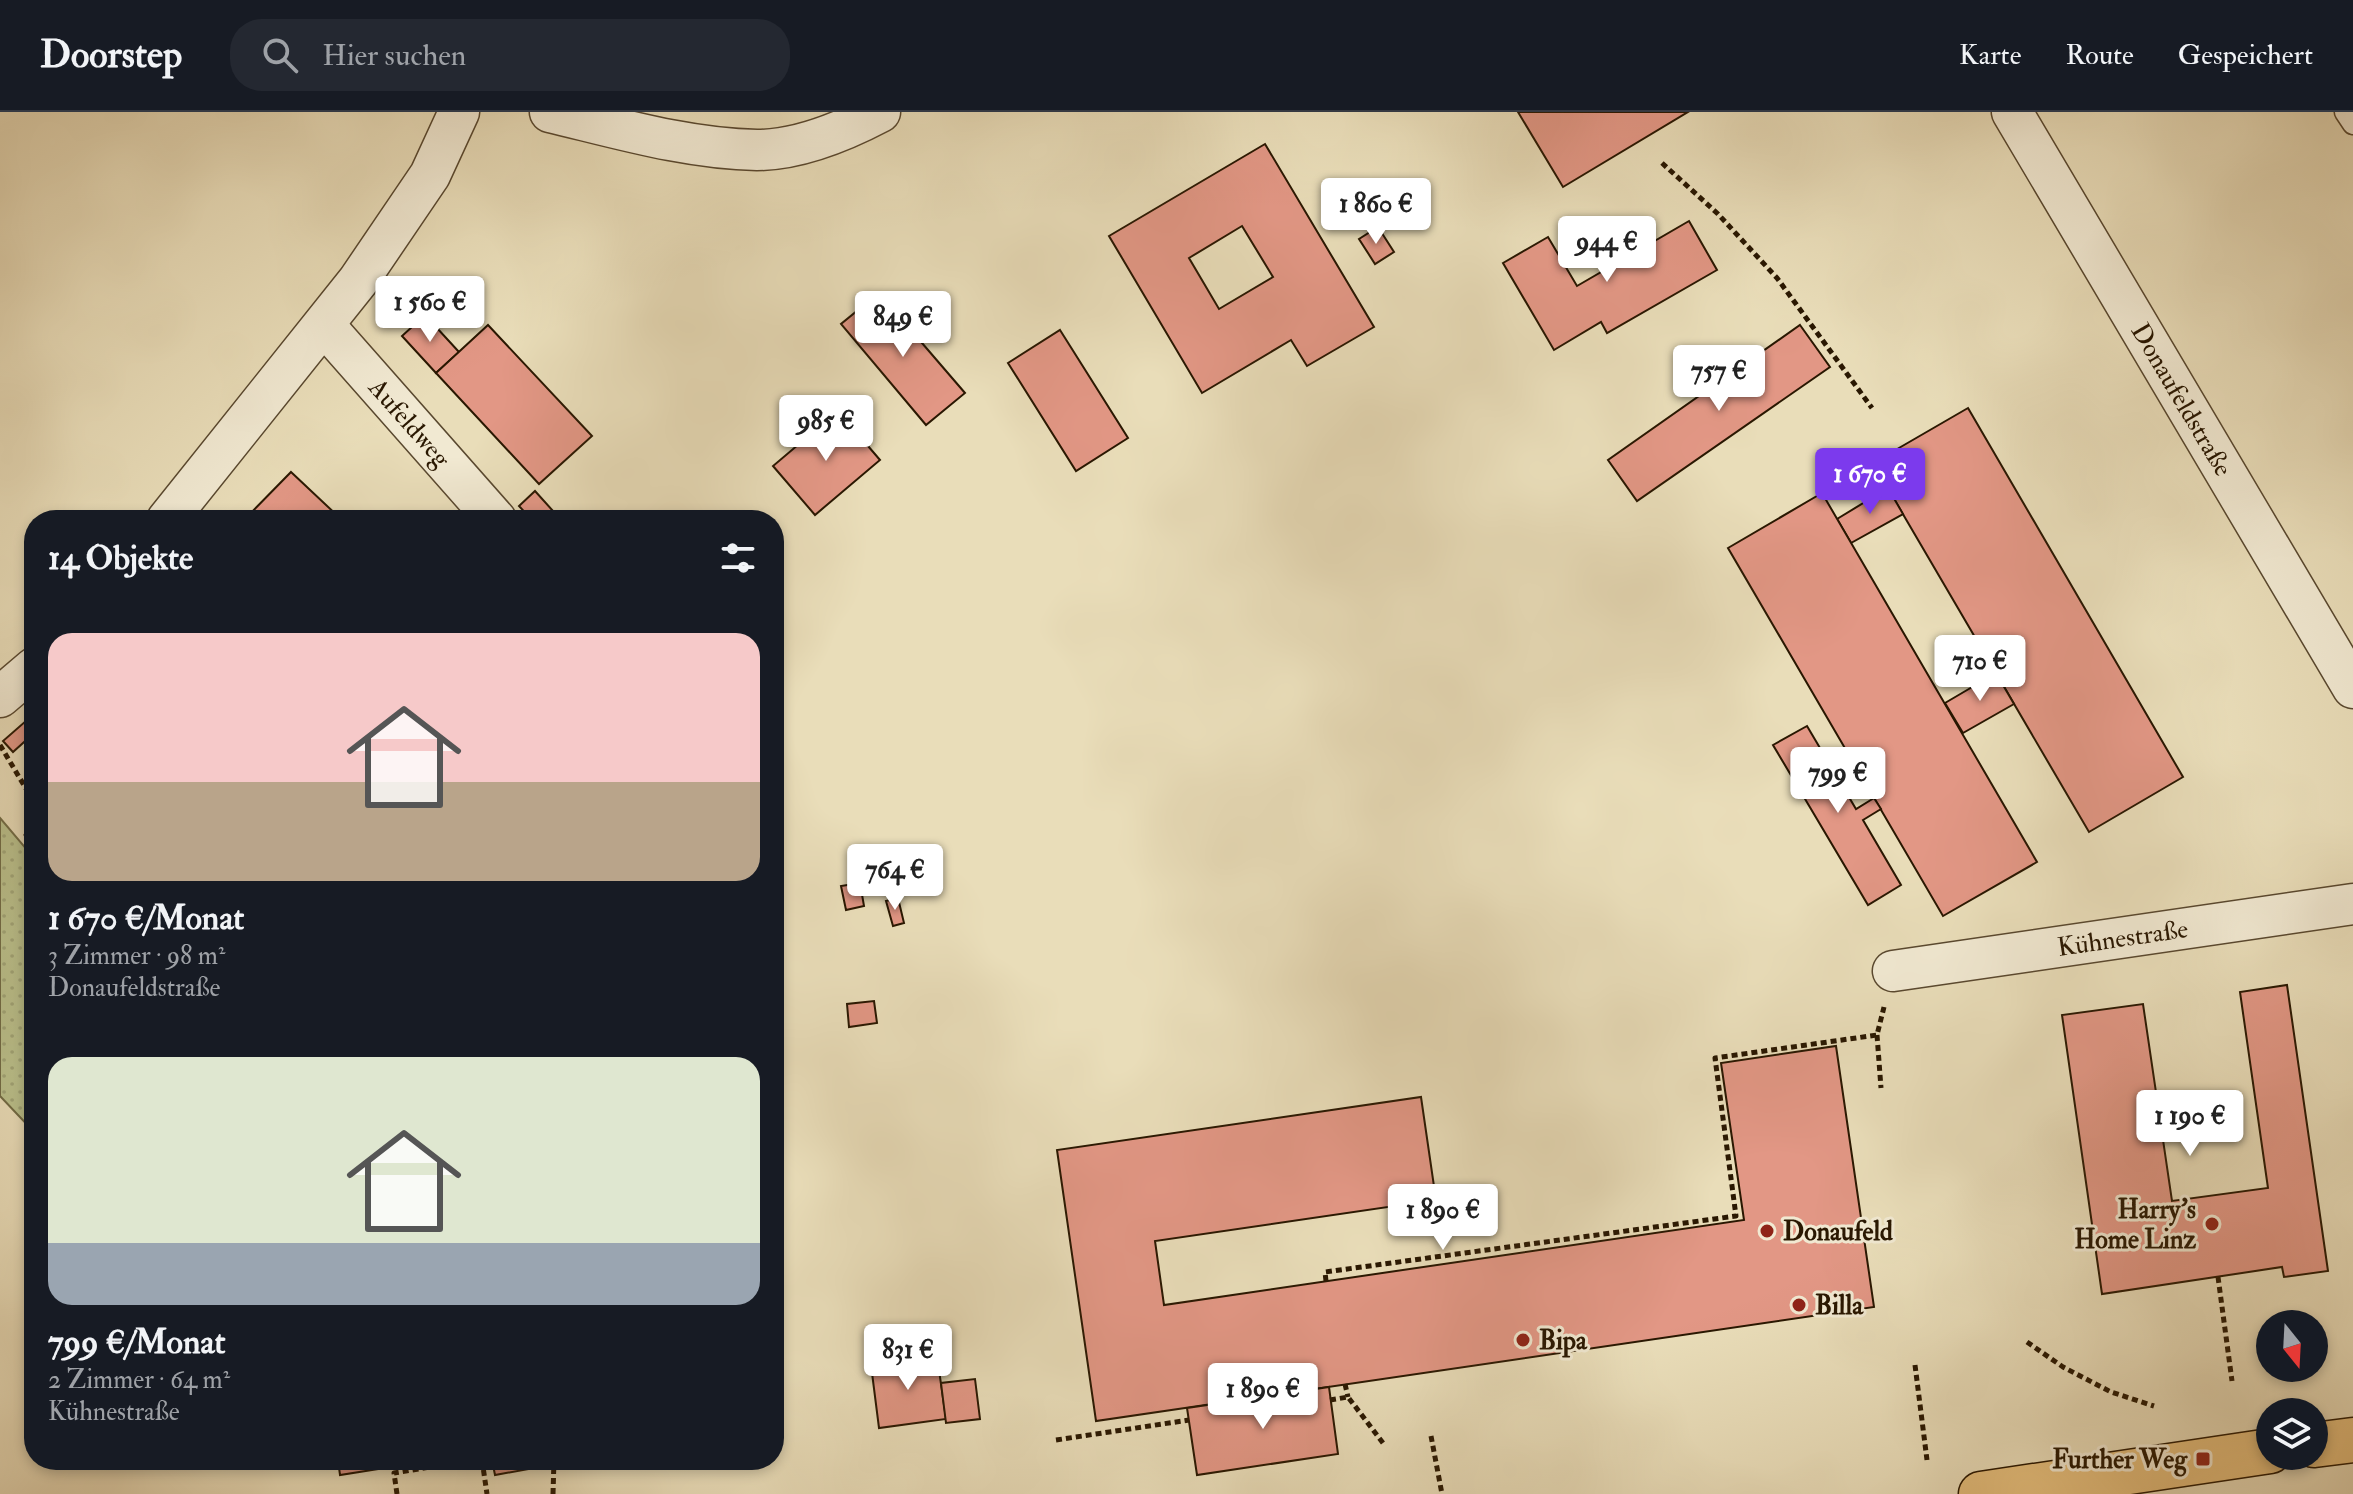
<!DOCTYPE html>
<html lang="de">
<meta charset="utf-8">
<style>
body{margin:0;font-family:"IM FELL Double Pica",serif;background:#242831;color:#f1f3f6;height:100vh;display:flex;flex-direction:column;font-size:30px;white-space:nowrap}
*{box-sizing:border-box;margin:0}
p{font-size:26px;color:#9ea1a6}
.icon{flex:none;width:44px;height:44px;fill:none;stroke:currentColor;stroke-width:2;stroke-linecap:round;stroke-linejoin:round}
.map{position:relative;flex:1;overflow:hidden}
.panel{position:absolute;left:24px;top:398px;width:760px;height:960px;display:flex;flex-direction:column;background:#171b24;border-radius:32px;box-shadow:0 4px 12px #0003}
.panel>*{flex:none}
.needle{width:52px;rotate:162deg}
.buttons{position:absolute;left:2256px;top:1198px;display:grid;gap:16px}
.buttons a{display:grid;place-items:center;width:72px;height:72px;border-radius:50%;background:#171b24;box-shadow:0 4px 12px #0003;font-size:40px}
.price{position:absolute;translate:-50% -68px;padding:0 18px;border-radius:8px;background:#fff;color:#222;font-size:26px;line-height:52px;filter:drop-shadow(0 2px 4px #0008)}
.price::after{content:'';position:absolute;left:50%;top:48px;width:24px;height:18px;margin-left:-12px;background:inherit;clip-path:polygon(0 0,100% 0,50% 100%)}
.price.on{background:#7c3aed;color:#fff}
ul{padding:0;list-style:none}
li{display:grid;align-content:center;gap:16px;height:424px;padding:0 24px}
li span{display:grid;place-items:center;height:248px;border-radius:24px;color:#555}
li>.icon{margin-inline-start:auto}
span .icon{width:144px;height:144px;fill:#fffc;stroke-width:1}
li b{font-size:34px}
h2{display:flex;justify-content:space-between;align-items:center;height:96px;padding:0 24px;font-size:34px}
header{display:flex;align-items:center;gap:48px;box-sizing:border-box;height:112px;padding:0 40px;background:#171b24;border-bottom:2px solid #363941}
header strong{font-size:38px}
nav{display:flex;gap:44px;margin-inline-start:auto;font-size:28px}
.search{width:560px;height:72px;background:#242831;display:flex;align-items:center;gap:20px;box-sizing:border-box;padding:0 28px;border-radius:32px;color:#9ea1a6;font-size:30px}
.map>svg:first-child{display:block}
.garden{fill:url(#garden-dots);stroke:#726c46;stroke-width:2}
.building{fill:#e29785;stroke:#291701;stroke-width:2;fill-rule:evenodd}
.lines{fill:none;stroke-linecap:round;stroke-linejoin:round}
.lane-casing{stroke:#59482f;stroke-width:23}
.street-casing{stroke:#59482f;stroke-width:43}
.primary-casing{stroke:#291701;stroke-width:47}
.path{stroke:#291701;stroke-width:5;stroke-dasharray:6 4;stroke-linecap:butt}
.lane{stroke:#f1e9d2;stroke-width:20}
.street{stroke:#f1e9d2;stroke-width:40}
.primary{stroke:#e4be7c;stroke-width:44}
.poi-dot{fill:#8f2418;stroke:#f1e9d2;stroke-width:3}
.labels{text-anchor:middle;stroke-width:6;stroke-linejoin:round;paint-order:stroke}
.street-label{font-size:26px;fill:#291701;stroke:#f1e9d2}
.poi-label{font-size:26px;font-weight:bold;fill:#291701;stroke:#f1e9d2;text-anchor:start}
</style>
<header>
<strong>Doorstep</strong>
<div class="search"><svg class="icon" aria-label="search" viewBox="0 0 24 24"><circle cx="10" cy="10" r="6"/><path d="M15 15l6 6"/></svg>Hier suchen</div>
<nav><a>Karte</a><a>Route</a><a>Gespeichert</a></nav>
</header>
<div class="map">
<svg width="2353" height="1382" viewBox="0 0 2353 1382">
<defs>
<pattern id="garden-dots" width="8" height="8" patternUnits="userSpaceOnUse" patternTransform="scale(2)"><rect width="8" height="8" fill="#bac08c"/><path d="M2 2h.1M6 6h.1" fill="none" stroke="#a0a477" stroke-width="1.8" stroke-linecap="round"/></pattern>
</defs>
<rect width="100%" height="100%" fill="#e9ddb9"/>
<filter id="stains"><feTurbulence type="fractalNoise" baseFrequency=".0025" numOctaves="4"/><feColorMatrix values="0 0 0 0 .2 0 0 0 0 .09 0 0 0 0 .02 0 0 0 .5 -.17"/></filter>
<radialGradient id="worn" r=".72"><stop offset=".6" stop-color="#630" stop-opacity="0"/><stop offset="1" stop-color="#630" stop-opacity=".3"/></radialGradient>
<!-- garden -->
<path class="garden" d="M0,706L34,746V1020L0,984Z"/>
<!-- building -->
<g class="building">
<path d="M1518,0H1688L1563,75Z"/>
<path d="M1265,32L1374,215L1307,254L1291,228L1202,281L1109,124ZM1242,114L1273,165L1219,197L1189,146Z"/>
<path d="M1689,109L1717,158L1607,221L1601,210L1554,238L1503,151L1548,125L1577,174Z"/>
<path d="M1378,115L1394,140L1375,152L1359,127Z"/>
<path d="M879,181L965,281L926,313L841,212Z"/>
<path d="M425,203L459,240L436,261L402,224Z"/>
<path d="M488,213L592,324L539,372L436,261Z"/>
<path d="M1800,213L1830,255L1637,389L1608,348Z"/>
<path d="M1060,218L1128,326L1076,359L1008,251Z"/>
<path d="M1968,296L2183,665L2089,720L1873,351Z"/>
<path d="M838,299L880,348L815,403L773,354Z"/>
<path d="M291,360L342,408H244Z"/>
<path d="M1888,376L1903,402L1851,431L1837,407Z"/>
<path d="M535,379L553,399L543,408H532L519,394Z"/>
<path d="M1822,381L2037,750L1943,804L1728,436Z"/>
<path d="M1996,561L2014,592L1963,621L1945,591Z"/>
<path d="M27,608L34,615V621L13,640L3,629Z"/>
<path d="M1807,614L1856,697L1874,686L1881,697L1863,708L1901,773L1868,793L1773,633Z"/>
<path d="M860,771L864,794L846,798L841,774Z"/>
<path d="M898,786L904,811L893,814L886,789Z"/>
<path d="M2287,873L2328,1159L2284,1165L2282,1155L2102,1182L2062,903L2143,892L2172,1089L2268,1076L2240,880Z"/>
<path d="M874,889L877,911L849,915L847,892Z"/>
<path d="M1836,934L1874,1195L1096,1309L1057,1038L1421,985L1436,1088L1155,1129L1164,1193L1744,1108L1721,951Z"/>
<path d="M937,1244L946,1307L879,1316L871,1253Z"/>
<path d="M975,1267L980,1307L946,1311L941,1271Z"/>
<path d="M1329,1275L1338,1342L1197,1363L1187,1296Z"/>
<path d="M338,1348H403L404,1353L340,1363Z"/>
<path d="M492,1348H551V1353L495,1363Z"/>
</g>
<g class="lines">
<defs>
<path id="lane" d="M2345,0L2353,12"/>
<g id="street">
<path d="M550,0C617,16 688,37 757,38C799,38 844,19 880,0"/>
<path id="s1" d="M2012,0L2353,576"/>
<path id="s2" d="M324,213L496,408"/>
<path d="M167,408L358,169L430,63L459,0"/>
<path d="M0,585L34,556"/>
<path id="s3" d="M1893,859L2353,792"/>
</g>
<g id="primary">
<path d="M2314,1333L2353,1328"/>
<path d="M1981,1382L2270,1339"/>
</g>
</defs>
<!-- lane casing -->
<use href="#lane" class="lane-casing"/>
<!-- street casing -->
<use href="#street" class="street-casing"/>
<!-- primary casing -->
<use href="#primary" class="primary-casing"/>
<!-- path -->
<g class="path">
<path d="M1662,51L1718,102L1777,166L1872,296"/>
<path d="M0,633L34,690"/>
<path d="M34,715L26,723L34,733"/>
<path d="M1877,923L1881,976"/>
<path d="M2218,1165L2232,1269"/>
<path d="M1326,1169L1325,1160L1736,1104L1715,946L1877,923L1884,895"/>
<path d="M2027,1230L2063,1255L2111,1280L2154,1294"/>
<path d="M1915,1253L1927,1348"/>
<path d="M1345,1272L1348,1285"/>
<path d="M1330,1288L1348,1285L1383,1331"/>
<path d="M1431,1324L1442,1382"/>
<path d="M1056,1328L1189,1308"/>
<path d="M482,1348L487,1382"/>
<path d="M397,1382L394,1361L473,1348"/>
<path d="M553,1382L554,1348"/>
</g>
<!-- lane -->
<use href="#lane" class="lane"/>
<!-- street -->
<use href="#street" class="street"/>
<!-- primary -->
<use href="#primary" class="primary"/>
</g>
<!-- markers -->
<g class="poi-dot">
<circle cx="2212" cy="1112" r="8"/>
<circle cx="1767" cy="1119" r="8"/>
<circle cx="1799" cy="1193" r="8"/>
<circle cx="1523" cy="1228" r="8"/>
<rect x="2195" y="1339" width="16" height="16" rx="4"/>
</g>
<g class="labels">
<!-- street labels -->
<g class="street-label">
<text dy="9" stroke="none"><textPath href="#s1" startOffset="334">Donaufeldstraße</textPath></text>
<text dy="9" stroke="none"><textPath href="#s2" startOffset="130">Aufeldweg</textPath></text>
<text dy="9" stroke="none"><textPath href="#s3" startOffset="232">Kühnestraße</textPath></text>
</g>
<!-- poi labels -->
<g class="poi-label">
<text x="2196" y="1106" text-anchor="end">Harry's<tspan x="2196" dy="30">Home Linz</tspan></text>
<text x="1783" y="1128">Donaufeld</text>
<text x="1815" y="1202">Billa</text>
<text x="1539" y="1237">Bipa</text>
<text x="2187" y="1356" text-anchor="end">Further Weg</text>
</g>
</g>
<rect width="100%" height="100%" filter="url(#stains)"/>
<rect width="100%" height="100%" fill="url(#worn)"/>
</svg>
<div class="buttons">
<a><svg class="needle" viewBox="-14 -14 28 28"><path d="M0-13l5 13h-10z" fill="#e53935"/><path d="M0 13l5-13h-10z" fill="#9ea1a6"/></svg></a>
<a><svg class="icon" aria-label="layers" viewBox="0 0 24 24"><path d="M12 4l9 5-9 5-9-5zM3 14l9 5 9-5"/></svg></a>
</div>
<b class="price" style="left:1376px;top:134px">1 860 €</b>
<b class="price" style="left:1607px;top:172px">944 €</b>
<b class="price" style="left:430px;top:232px">1 560 €</b>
<b class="price" style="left:903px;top:247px">849 €</b>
<b class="price" style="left:1719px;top:301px">757 €</b>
<b class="price" style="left:826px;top:351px">985 €</b>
<b class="price on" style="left:1870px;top:404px">1 670 €</b>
<b class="price" style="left:1980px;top:591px">710 €</b>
<b class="price" style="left:1838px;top:703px">799 €</b>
<b class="price" style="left:895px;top:800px">764 €</b>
<b class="price" style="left:2190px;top:1046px">1 190 €</b>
<b class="price" style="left:1443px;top:1140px">1 890 €</b>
<b class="price" style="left:908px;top:1280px">831 €</b>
<b class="price" style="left:1263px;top:1319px">1 890 €</b>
<section class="panel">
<h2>14 Objekte<svg class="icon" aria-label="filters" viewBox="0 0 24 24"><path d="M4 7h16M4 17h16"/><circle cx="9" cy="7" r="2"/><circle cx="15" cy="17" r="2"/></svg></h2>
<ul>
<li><span style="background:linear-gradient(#f6c9c9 60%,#b9a48a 0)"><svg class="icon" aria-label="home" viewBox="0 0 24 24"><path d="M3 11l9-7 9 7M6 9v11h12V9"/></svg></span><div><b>1 670 €/Monat</b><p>3 Zimmer · 98 m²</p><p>Donaufeldstraße</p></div></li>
<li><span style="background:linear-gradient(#dfe7d0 75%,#9aa5b1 0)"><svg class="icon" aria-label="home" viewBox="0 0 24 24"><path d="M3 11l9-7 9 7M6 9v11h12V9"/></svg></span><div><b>799 €/Monat</b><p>2 Zimmer · 64 m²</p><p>Kühnestraße</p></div></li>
</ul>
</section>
</div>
